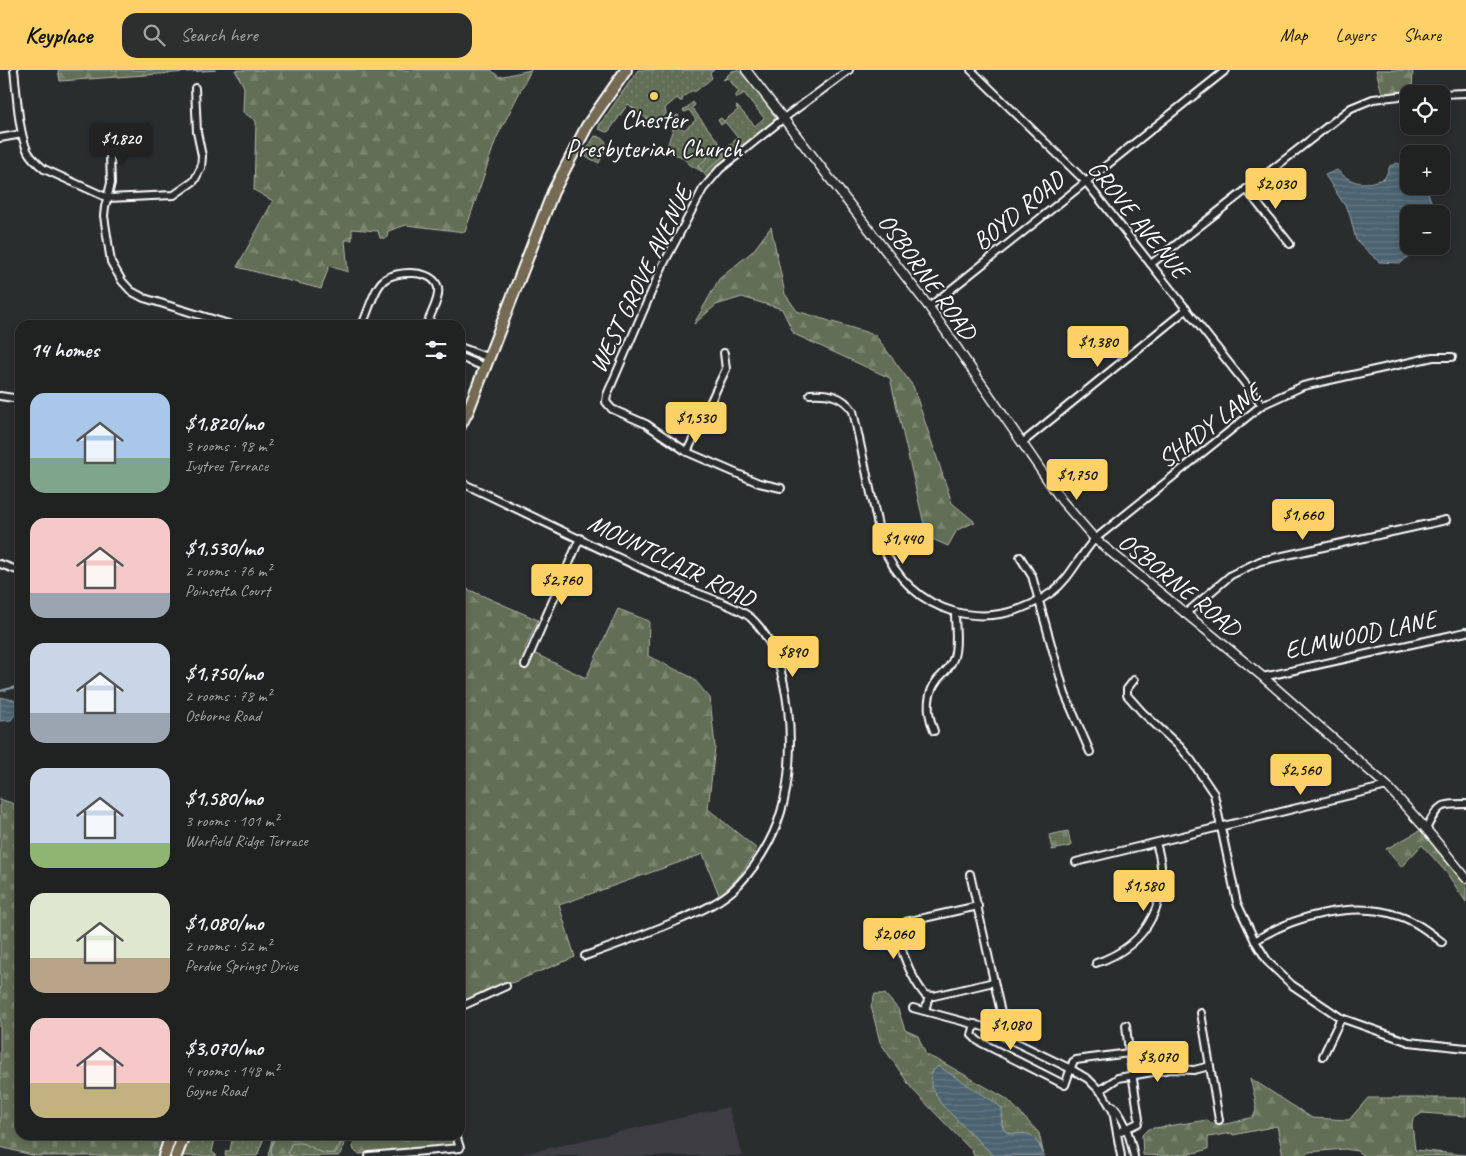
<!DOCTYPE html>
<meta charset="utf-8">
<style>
body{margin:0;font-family:Caveat,sans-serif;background:#2d2f2f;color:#f1f3f6;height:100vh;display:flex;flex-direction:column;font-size:19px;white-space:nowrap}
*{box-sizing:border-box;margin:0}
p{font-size:16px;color:#a2a4a5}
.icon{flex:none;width:28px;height:28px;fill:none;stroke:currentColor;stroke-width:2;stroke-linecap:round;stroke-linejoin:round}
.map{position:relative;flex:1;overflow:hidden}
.details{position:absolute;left:15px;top:250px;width:450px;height:820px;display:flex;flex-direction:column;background:#202222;border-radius:15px;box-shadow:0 2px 8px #0003,0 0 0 1px #3d3f40}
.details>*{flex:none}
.tools{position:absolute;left:1400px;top:15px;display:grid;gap:10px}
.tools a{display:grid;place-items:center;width:50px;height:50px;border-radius:10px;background:#202222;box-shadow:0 2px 8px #0003,0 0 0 1px #3d3f40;font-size:25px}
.price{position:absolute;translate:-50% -42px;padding:0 11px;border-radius:5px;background:#ffd166;color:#111;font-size:16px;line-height:32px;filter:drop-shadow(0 1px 2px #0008)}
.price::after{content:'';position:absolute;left:50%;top:30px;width:15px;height:11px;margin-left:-8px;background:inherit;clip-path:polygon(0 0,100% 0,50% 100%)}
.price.current{background:#222;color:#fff}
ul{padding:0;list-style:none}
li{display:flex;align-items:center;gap:15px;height:125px;padding:0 15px}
li span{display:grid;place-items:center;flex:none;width:140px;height:100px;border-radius:15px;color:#555}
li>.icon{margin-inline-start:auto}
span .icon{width:60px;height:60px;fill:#fffc;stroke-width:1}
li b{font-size:21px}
h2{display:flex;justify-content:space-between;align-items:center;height:60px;padding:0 15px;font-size:21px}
header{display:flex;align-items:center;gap:30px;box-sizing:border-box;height:70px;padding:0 25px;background:#ffd166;color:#111}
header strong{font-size:24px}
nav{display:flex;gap:28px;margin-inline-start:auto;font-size:18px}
.search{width:350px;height:45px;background:#2d2f2f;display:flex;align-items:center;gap:12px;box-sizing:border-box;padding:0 18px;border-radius:15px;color:#a2a4a5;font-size:19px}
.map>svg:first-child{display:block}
.built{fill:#3c3c42}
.grass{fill:url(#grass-dots);stroke:#b0b6aa}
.forest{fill:url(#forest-firs);stroke:#b0b6aa}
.wetland{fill:url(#wetland-marsh);stroke:#b0b6aa}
.cemetery{fill:url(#cemetery-stones);stroke:#b0b6aa}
.garden{fill:url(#garden-furrows);stroke:#b0b6aa}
.water{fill:url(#water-rules);stroke:#93a1a9}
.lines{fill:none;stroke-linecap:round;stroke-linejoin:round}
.stream{stroke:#93a1a9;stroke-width:2}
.minor-casing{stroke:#fff;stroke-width:10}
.tertiary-casing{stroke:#fff;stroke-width:11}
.primary-casing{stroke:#fff;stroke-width:14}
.minor{stroke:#2a2d2e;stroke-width:6}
.tertiary{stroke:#2a2d2e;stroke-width:8}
.primary{stroke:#746b52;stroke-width:10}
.poi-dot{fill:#ffd166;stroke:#2a2d2e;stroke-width:2}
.labels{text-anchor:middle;stroke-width:4;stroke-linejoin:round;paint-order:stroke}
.poi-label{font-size:25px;fill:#fff;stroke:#2a2d2e}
.street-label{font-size:25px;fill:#fff;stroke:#2a2d2e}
</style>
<header>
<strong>Keyplace</strong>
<div class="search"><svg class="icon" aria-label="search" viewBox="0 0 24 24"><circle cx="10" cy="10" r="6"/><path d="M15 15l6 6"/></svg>Search here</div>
<nav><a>Map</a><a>Layers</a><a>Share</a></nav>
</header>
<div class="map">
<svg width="1466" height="1086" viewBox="0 0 1466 1086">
<defs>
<pattern id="grass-dots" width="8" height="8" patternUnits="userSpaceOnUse" patternTransform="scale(1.25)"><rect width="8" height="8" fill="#626e55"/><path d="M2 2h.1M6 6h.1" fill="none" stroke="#7a846e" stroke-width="1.8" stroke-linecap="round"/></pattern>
<pattern id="forest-firs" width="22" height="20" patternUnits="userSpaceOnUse" patternTransform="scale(1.25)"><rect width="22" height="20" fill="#626e55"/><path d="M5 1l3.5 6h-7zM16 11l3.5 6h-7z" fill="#7a846e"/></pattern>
<pattern id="wetland-marsh" width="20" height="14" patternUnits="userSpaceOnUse" patternTransform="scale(1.25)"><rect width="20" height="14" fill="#626e55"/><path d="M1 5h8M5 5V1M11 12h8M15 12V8" fill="none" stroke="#7a846e"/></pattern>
<pattern id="cemetery-stones" width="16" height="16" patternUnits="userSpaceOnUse" patternTransform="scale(1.25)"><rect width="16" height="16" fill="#626e55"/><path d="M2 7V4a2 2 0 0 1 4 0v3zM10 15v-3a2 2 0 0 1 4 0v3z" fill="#7a846e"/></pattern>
<pattern id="garden-furrows" width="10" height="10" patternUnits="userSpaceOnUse" patternTransform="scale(1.25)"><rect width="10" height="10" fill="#626e55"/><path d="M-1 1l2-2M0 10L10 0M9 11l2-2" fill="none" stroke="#7a846e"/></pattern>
<pattern id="water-rules" width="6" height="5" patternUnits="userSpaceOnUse" patternTransform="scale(1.25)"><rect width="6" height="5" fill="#4b626f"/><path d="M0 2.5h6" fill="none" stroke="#667a85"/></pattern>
</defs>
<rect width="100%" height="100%" fill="#2a2d2e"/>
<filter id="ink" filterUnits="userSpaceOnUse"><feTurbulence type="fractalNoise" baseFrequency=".02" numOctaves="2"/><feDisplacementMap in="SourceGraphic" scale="10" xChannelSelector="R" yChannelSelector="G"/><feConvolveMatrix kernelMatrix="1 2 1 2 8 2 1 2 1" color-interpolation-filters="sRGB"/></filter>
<g filter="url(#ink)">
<!-- built -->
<path class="built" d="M728,1037L743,1086H514Z"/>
<!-- grass -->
<g class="grass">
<path d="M638,0H714L710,3L712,8L696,21H691L683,27L682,31H680L677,28L665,38L666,44L657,54L652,53L628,34L609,61L606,62L599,59V56Z"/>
<path d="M738,0L775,41L774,51L717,99L707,108C703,100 696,99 689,94C686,91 684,88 680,86C674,84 669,84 666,79C670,70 671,61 676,53L673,49L677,45L679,46L676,51L684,60L696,50L689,40L685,42L683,41L693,32L695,35L692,38L724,79L738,68L725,52L721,55L718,50L721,48L724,51L738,40L736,37L737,36L755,56L764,48L744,23L738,28L736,27V25L739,22L728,8L723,10L732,1Z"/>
<path d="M595,66C614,69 604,81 599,93L583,85Z"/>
<path d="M191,1065H216L212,1082L217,1086H183Z"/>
<path d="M233,1065H265L257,1086H225L226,1081H230Z"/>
<path d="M273,1065H335L340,1067L344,1065C345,1072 343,1082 338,1086H268Z"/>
</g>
<!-- forest -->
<g class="forest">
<path d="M58,0H216L60,11Z"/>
<path d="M235,0H491L499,7L531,0L496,69L465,162L406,155L388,161L387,168H380L378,161L352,159V170H345L348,202L329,196L321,219L237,197L273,131L254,120L256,51L243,42L244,17Z"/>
<path d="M1376,0H1413L1412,21L1382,23Z"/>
<path d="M771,157L785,224L797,241L875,265L913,316L952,433L975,452L957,460L948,476L930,468L924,454L890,308L794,264L782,239L742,227L716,235L694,254L719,209L753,181Z"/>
<path d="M465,518L538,550L525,579L586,608L618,539L649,551L648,586L693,608L710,628L715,677L708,739L757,779C746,797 736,813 719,825L703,784L559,835L575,887L460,934V528Z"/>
<path d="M1421,760L1466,814V832L1446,802L1422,775L1401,797L1386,779Z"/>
<path d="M1250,1008L1312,1048L1349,1050L1368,1028H1466V1046L1422,1043L1413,1049L1412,1055L1415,1080L1466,1085V1086H1364L1357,1081L1345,1079L1309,1082L1304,1086H1283L1277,1056L1233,1065L1232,1063L1208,1067V1079C1191,1086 1162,1086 1143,1085L1142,1065L1148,1059L1207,1050C1218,1060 1240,1050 1253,1047C1260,1037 1252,1019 1250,1008Z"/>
<path d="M275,1065H330L335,1068V1072L341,1073L336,1083C310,1086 313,1069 291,1074L288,1083L292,1086H272L271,1079Z"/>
<path d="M395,1065H454L456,1074L454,1076L360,1084C353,1082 352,1078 354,1071L357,1069Z"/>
</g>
<!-- wetland -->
<path class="wetland" d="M875,924H885L898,939L905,960L918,966L926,985L942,992L1007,1029L1039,1063L1044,1086L1040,1075L1024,1063C1009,1066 999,1063 1003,1045L941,1034L994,1086H974L972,1081L912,1019L880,972L871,936Z"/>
<!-- cemetery -->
<g class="cemetery">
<path d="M0,729L20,736V1065H167L159,1086H36L0,1077Z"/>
<path d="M1068,761L1071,776L1052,780L1049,765Z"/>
</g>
<!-- garden -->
<path class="garden" d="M718,79L722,84L725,83L726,84L704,103L698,96Z"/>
<!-- water -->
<g class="water">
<path d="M1398,93L1409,101V116H1424L1427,119L1435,144H1409V176H1419L1401,193L1379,192L1356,170L1349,142L1325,105L1337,100C1353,115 1365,116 1385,108L1390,96Z"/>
<path d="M0,627L14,630C19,637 16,644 11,650L0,651Z"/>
<path d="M938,996L996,1033L1002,1039C1003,1045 1000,1052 1003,1058C1009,1070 1023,1059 1032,1066C1038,1071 1041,1079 1044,1086H994L941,1034L931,1015L932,1002Z"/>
</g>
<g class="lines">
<!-- stream -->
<path class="stream" d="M0,621L20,616"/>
<defs>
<g id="minor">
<path d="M14,0C17,23 18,62 28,82C32,89 38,94 44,99L108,128L174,125L194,111L201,98L202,86L197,62L195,18"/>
<path d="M971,0L1086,112L1262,335"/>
<path d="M1441,24L1466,23"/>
<path d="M109,60L111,113L105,137L104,146L111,192L122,211L131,221L144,228L232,255"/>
<path d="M0,68L22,64"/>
<path d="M1246,119L1290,174"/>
<path d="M1151,194L1351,38L1373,29L1409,25"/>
<path d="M929,237L1226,0"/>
<path d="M362,255C368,243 374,218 384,210C396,200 434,199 438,218C440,230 430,244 427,255"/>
<path d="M460,277L489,288"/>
<path d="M460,287L485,297"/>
<path d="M810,324C828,323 842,325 853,341L882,474C909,545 990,567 1052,522C1070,509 1079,486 1095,469L1262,335L1303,316L1433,287H1452"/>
<path d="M0,326L20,329"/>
<path d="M1022,373L1187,239"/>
<path d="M687,382L726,299L724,283"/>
<path d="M460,412C533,446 606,483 680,516C697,524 738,536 751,548C794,588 797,688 781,742C773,770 754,801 732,821C712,838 686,847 662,857C637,867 611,877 585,886"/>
<path d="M781,418L759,413L687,382L646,354L612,339L606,332L607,325L663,195L703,119L720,99L784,48L849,0"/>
<path d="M1020,487L1032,506L1065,624L1090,682"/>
<path d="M0,494L20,501"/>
<path d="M1185,544L1231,505L1260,491L1446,450"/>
<path d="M525,595L580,468"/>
<path d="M1263,607L1466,562"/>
<path d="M1134,610L1127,619V625L1142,642L1180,677L1191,690L1214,724L1237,833L1255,871L1268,892L1292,915L1341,948L1409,972L1466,978"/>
<path d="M934,661C927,643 925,625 938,609C945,602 951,596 954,587C958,573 955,557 955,543"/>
<path d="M1426,759C1439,735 1438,734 1466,734"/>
<path d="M1076,792L1387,716"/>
<path d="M970,804L1002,947L1000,964"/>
<path d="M978,836L906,852L900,857C896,876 913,910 925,925L934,926L994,912"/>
<path d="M1255,871C1292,846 1355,830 1399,846C1415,851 1429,862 1442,872"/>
<path d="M1096,893C1150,875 1173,826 1156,773"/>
<path d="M460,937L506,916"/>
<path d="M913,938L984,957L1071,999L1088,1009L1103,1024L1113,1041L1121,1086"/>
<path d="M925,941L929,926"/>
<path d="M1201,943L1219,1050"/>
<path d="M975,954L972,965L978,971L1065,1015L1073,992L1076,990L1129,983L1139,1049L1138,1053L1117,1063"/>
<path d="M1126,955L1129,983"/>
<path d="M1323,986L1341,948"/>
<path d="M1100,1020L1118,1008L1170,999L1194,1000L1210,996"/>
<path d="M1113,1036C1126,1050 1130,1068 1134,1086"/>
<path d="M369,1086L460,1078L456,1065"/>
</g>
<path id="tertiary" d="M746,0L929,237L1062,431L1095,469L1263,607L1387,716L1426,759L1466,808"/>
<g id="primary">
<path d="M460,356L468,341L553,122L587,56L626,0"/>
<path d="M164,1086L171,1065"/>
<path d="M176,1086L184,1065"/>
</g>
</defs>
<!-- minor casing -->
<use href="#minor" class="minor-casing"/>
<!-- tertiary casing -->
<use href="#tertiary" class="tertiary-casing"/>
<!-- primary casing -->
<use href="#primary" class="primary-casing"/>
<!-- minor -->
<use href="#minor" class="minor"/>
<!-- tertiary -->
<use href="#tertiary" class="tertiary"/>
<!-- primary -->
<use href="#primary" class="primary"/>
</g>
</g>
<!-- markers -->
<circle class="poi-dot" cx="654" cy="26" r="5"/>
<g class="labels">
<!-- poi labels -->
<g class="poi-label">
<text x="654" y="58">Chester<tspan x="654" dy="29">Presbyterian Church</tspan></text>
</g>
<!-- street labels -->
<g class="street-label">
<text transform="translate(1018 140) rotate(-39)" y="9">BOYD ROAD</text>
<text transform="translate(1139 149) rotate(51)" y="9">GROVE AVENUE</text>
<text transform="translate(928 206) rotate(54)" y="9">OSBORNE ROAD</text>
<text transform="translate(640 209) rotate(-64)" y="9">WEST GROVE AVENUE</text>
<text transform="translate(1209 355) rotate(-37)" y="9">SHADY LANE</text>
<text transform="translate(672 490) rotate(26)" y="9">MOUNTCLAIR ROAD</text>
<text transform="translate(1180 514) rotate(39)" y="9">OSBORNE ROAD</text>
<text transform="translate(1360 564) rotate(-12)" y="9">ELMWOOD LANE</text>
</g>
</g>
</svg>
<div class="tools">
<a><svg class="icon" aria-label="locate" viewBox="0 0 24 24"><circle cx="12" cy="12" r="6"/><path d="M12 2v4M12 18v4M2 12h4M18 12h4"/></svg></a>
<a>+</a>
<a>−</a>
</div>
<b class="price current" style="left:121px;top:95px">$1,820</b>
<b class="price" style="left:1276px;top:140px">$2,030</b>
<b class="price" style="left:1098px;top:298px">$1,380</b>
<b class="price" style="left:696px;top:374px">$1,530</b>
<b class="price" style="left:1077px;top:431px">$1,750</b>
<b class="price" style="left:1303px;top:471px">$1,660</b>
<b class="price" style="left:903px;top:495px">$1,440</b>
<b class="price" style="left:562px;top:536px">$2,760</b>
<b class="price" style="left:793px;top:608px">$890</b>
<b class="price" style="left:1301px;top:726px">$2,560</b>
<b class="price" style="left:1144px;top:842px">$1,580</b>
<b class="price" style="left:894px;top:890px">$2,060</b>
<b class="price" style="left:1011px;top:981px">$1,080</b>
<b class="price" style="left:1158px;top:1013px">$3,070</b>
<section class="details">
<h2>14 homes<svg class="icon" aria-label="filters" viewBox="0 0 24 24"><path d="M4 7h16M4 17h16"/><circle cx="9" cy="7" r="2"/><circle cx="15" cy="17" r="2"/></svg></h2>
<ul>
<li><span style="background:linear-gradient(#a9c7e8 65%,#7fa58c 0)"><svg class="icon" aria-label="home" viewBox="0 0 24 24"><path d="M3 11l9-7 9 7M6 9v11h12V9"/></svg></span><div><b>$1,820/mo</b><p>3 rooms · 98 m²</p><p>Ivytree Terrace</p></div></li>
<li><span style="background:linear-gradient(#f6c9c9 75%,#9aa5b1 0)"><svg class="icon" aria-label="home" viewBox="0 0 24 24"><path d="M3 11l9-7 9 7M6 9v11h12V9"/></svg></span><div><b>$1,530/mo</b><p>2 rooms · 76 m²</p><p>Poinsetta Court</p></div></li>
<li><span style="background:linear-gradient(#c9d6e8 70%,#9aa5b1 0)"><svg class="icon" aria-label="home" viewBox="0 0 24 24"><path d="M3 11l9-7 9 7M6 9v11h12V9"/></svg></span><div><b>$1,750/mo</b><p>2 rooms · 78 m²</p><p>Osborne Road</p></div></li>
<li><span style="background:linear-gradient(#c9d6e8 75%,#8fb573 0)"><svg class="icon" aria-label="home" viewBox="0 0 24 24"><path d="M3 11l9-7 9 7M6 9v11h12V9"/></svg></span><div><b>$1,580/mo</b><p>3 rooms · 101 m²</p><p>Warfield Ridge Terrace</p></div></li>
<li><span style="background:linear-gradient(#dfe7d0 65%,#b9a48a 0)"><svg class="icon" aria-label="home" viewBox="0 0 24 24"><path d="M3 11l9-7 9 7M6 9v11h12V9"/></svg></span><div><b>$1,080/mo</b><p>2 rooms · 52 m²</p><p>Perdue Springs Drive</p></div></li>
<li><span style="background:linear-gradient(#f6c9c9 65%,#c2b280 0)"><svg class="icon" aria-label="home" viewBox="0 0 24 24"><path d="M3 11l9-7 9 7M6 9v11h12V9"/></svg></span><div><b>$3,070/mo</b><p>4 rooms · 148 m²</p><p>Goyne Road</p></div></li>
</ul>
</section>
</div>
